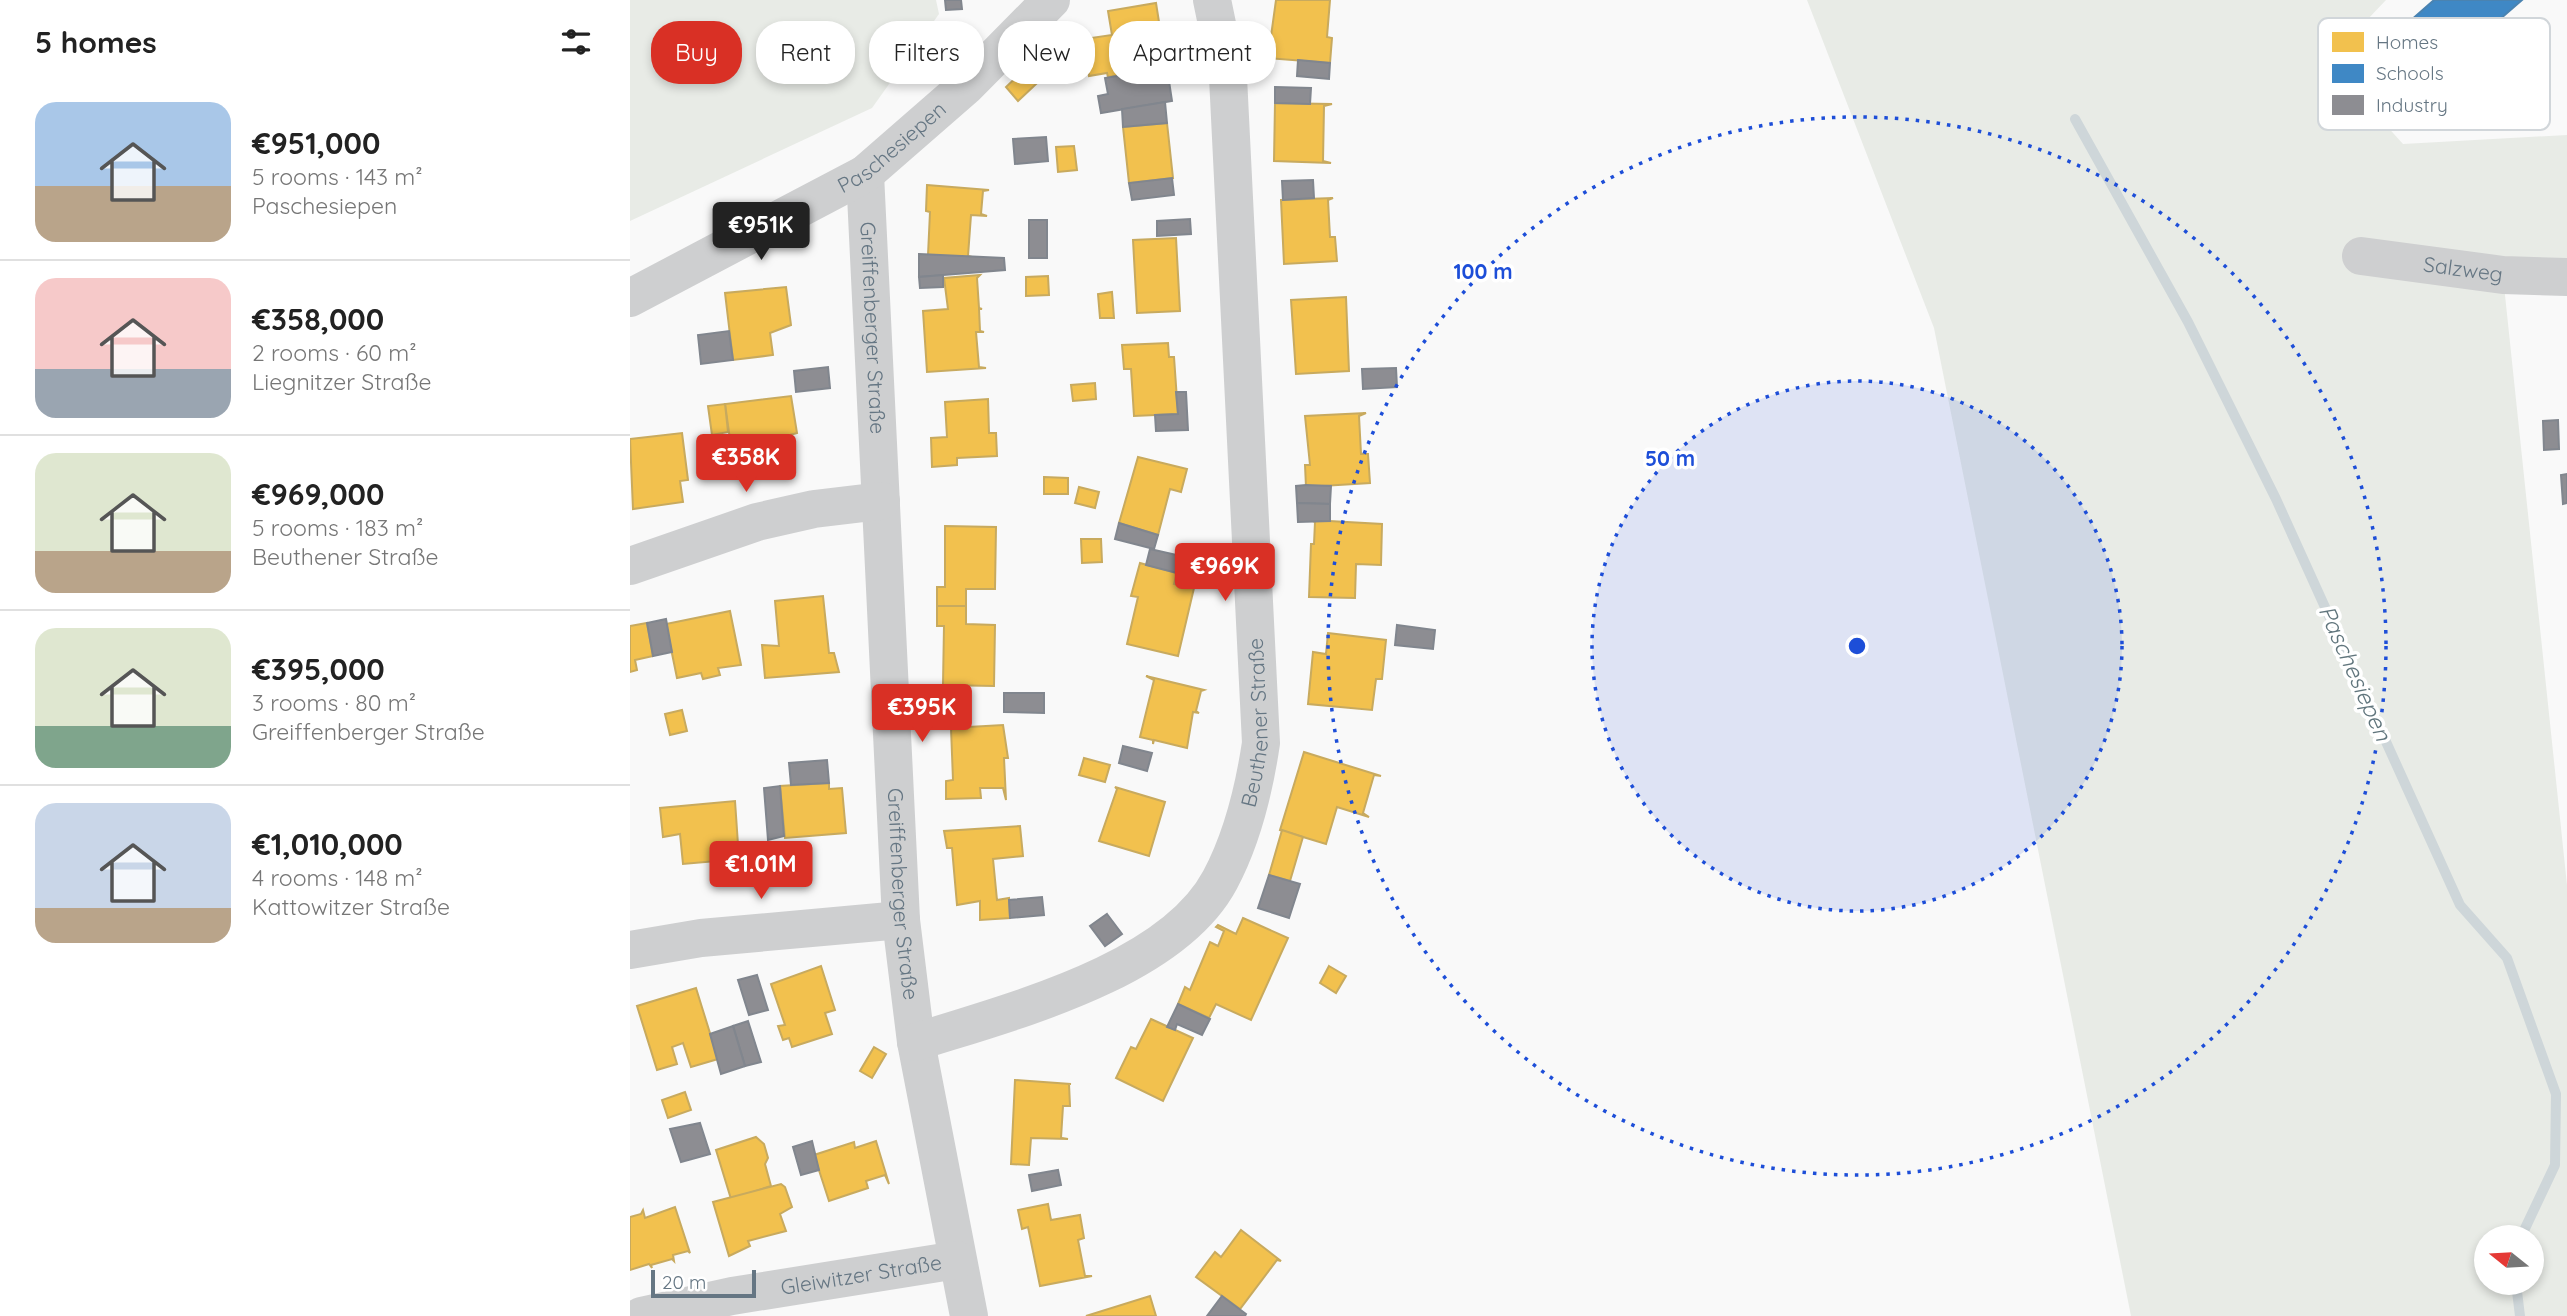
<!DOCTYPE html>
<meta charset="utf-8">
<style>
body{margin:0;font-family:Quicksand,sans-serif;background:#f2f2f2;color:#222;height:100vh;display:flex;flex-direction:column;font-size:26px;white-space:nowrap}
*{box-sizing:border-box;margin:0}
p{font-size:23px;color:#767676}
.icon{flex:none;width:38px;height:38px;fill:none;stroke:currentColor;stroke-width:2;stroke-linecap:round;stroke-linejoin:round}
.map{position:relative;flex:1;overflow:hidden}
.panel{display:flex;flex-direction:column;background:#fff;width:630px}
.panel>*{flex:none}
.banner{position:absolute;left:21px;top:21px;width:665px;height:63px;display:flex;gap:14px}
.needle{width:46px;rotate:288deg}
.controls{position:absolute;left:1844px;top:1225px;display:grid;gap:14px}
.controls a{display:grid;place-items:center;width:70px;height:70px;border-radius:50%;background:#fff;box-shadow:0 4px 10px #0003;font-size:35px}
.scale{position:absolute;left:21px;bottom:18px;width:105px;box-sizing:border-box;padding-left:7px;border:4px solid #657683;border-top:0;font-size:19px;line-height:24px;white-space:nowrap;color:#657683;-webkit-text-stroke:5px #fff;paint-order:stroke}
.price{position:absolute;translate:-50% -60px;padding:0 16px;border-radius:7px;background:#d93025;color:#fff;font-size:23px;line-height:46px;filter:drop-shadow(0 2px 4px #0008)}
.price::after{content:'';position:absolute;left:50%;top:42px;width:21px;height:16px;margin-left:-10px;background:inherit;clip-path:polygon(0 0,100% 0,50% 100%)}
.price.current{background:#222;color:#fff}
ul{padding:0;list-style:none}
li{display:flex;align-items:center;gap:21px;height:175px;padding:0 35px}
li+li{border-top:2px solid #e0e0e0}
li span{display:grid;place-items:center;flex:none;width:196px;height:140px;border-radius:21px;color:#555}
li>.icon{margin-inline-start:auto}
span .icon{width:84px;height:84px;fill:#fffc;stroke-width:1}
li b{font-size:30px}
h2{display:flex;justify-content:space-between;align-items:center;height:84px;padding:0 35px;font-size:30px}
.pill{padding:0 24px;border-radius:28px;background:#fff;box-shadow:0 4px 10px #0003;font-size:24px;line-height:63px}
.pill.current{background:#d93025;color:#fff}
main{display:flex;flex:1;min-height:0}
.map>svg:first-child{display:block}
.green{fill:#e8ebe6;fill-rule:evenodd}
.homes{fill:#f2c14e;stroke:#c8aa5e;stroke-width:2}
.schools{fill:#3f88c5;stroke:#4a83b1;stroke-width:2}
.industry{fill:#8d8d92;stroke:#81868e;stroke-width:2}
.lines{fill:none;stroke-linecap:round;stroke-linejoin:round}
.stream{stroke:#ced6d9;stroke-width:10}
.minor{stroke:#cecfd0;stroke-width:38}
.ring{fill:none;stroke:#1d4ed8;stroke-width:3.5;stroke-dasharray:3.5 7}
.labels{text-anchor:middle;stroke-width:7;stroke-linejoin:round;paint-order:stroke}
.street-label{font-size:21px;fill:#657683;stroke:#fff}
.water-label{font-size:23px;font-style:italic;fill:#60757c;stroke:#fff}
.key{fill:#fff;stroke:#d1d6da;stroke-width:2}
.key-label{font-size:19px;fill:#657683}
.centre{fill:#1d4ed8;stroke:#fff;stroke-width:3.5}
.ring-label{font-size:21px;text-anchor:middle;font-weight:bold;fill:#1d4ed8;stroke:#fff;stroke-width:7;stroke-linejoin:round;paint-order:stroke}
</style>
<main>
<section class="panel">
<h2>5 homes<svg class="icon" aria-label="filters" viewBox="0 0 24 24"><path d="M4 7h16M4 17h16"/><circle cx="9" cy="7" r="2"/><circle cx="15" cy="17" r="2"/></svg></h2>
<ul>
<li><span style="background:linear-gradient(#a9c7e8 60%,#b9a48a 0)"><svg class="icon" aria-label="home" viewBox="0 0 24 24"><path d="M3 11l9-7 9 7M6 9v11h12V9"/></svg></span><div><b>€951,000</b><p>5 rooms · 143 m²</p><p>Paschesiepen</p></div></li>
<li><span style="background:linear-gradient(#f6c9c9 65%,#9aa5b1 0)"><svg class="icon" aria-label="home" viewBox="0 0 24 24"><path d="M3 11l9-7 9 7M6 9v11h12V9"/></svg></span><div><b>€358,000</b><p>2 rooms · 60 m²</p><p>Liegnitzer Straße</p></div></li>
<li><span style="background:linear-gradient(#dfe7d0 70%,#b9a48a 0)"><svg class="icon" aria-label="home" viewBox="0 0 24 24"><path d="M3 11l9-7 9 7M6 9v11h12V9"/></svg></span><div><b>€969,000</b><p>5 rooms · 183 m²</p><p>Beuthener Straße</p></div></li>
<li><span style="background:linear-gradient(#dfe7d0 70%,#7fa58c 0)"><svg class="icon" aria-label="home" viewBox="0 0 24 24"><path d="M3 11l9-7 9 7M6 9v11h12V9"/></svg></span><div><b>€395,000</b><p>3 rooms · 80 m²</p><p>Greiffenberger Straße</p></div></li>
<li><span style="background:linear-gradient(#c9d6e8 75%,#b9a48a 0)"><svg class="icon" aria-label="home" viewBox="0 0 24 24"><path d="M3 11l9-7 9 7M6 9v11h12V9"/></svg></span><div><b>€1,010,000</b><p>4 rooms · 148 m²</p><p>Kattowitzer Straße</p></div></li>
</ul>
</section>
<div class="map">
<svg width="1937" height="1316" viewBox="0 0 1937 1316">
<rect width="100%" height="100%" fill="#f9f9f9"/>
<!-- green -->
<g class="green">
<path d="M0,0H306L309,14L242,108L0,221Z"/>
<path d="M1177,0H1756L1698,61L1773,144L1937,135V277L1873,276L1937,885V1316H1501L1304,328ZM1857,1237H1902V1283H1857Z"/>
</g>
<!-- homes -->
<g class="homes">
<path d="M646,0H700L697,37L702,38L700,63L638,58Z"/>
<path d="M526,3L532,41L537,40L532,43L537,68L478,77L477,73L459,76L454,39L482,35L478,11Z"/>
<path d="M427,39L440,52L388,101L376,87Z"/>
<path d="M645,103L702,104L694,106L693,161L701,163L644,161Z"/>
<path d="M537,123L543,178L499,183L493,127Z"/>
<path d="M444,146L447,170L428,172L426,147Z"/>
<path d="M297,185L359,190L353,191L351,214L357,216L341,215L338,256L354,260L298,255L300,212L296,211Z"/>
<path d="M703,198L698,200L700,237H705L707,261L654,264L651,200Z"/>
<path d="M546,238L550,311L507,313L503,240Z"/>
<path d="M350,275L347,278L349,308L352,309H349L350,331L354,332H346L349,367L356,368L297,372L293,311L318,309L314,278Z"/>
<path d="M418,276L419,295L396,296V277Z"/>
<path d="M156,287L161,325L140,333L143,355L103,360L95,293Z"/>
<path d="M482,292L484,318H470L468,294Z"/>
<path d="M716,297L719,371L666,374L661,300Z"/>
<path d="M538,343L539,357H544L548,414L504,416L501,369H494L492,345Z"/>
<path d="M465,383L466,399L443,401L441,385Z"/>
<path d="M161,396L167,433L142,440L146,468H153L105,475L95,404Z"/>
<path d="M358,399L359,433H366L367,456L327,458V465L302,467L301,438L317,437L315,402Z"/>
<path d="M95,404L98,432L82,435L78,406Z"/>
<path d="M736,413L729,416L731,454H738L740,483L676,487L675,465H680L675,416Z"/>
<path d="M52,433L58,480L50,481L53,502L3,509L0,439Z"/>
<path d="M508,457L557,469L551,492L540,489L528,535L489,523Z"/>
<path d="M414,477L438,478V494H414Z"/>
<path d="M449,487L469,492L465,508L445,503Z"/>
<path d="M681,520L752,524L751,565L726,564L725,598L679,597L681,544H684L685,522Z"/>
<path d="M315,526L366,527L365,589H336V606H307V587H315Z"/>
<path d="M451,539H471L472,562L452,563Z"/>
<path d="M510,563L547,573L544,584L564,588L548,656L497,644L508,597L501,596Z"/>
<path d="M193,596L199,653H204L209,672L135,678L132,645L149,646L145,601Z"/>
<path d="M307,606H336V624L365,625L364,686L313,685L314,626H307Z"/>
<path d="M100,611L111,665L88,668L90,675L73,679L71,673L47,678L36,624Z"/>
<path d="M17,623L23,656L5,660L7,670L0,672V626Z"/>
<path d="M698,633L756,640L752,679H746L742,710L678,704L683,652L696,654Z"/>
<path d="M516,676L574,690L571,691L566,711L569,713L563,712L557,748L524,740L523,744V740L510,737L524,680Z"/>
<path d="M52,710L57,731L40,735L35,714Z"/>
<path d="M373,725L378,758H374L376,800L373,788H350L351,798L316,799V781L323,780L321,728Z"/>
<path d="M674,752L751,776L744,775L733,813L739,817L707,807L696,844L650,830Z"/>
<path d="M454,758L480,765L475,782L449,775Z"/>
<path d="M199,783V789L212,788L216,833L155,838L150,786Z"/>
<path d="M485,787L535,802L519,856L469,841L487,789Z"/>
<path d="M105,801L109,859L53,864L50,834L33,837L30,808Z"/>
<path d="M390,826L393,856L363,859L367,900L379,898L380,918L350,920V901L327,905L322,848H317L314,831Z"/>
<path d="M652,830L673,837L660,881L639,875Z"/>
<path d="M613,918L658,938L621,1020L586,1004L579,1018L548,1004L555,987L560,990L580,942L588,946L594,931L586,927L588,925L606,934Z"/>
<path d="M191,966L205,1010L195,1013L202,1034L162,1047L159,1038L153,1040L148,1026L155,1025L141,984Z"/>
<path d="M699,966L716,976L706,993L690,983Z"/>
<path d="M66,988L88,1059L61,1067L53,1043L42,1047L47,1064L27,1070L7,1006Z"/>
<path d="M521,1019L563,1038L533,1101L486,1078L501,1047L506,1049Z"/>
<path d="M244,1047L256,1054L242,1078L230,1071Z"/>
<path d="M385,1080L441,1084H439L440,1106H433L431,1138L438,1139L401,1138L399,1165L381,1164Z"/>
<path d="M55,1092L61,1110L38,1118L32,1100Z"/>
<path d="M126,1137L134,1144L138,1158L135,1164L141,1186L101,1199L86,1150Z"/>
<path d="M246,1141L259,1184L255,1175L236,1181L238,1188L199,1201L184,1155L224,1142L225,1148Z"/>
<path d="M151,1184L155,1187L162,1207L150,1214L156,1231L118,1241L120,1246L99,1256L83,1202Z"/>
<path d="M418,1204L421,1220L450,1215L454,1238L448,1240L455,1276H462L410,1286L398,1227L392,1229L388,1210Z"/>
<path d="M45,1207L60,1253L58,1251L43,1255L44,1261L42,1259L21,1265L22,1268L19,1264L0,1270V1217L11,1214L13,1210L15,1218Z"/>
<path d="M611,1230L651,1261L647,1260L610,1309L566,1277L585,1252L591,1257Z"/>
<path d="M520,1296L526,1316H456Z"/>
</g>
<!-- schools -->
<path class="schools" d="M1804,0H1892L1801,79L1822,103L1798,124L1739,57Z"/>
<!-- industry -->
<g class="industry">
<path d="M315,0H331L332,9L316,10Z"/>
<path d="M668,60L700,63L699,79L667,76Z"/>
<path d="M537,68L542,101L471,113L468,96L478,94L475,78Z"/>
<path d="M645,87L681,88L680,104L645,103Z"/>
<path d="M535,102L537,123L493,127L492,109Z"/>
<path d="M416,137L418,161L385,164L383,139Z"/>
<path d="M542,178L544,195L502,200L499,183Z"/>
<path d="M683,180L684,198L653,200L652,181Z"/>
<path d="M560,219L561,234L527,236V221Z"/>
<rect x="399" y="220" width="18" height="38"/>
<path d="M289,254L374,258L375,270L289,277Z"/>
<path d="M313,275V287L290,288L289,277Z"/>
<path d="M99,331L103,360L71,364L68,335Z"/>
<path d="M198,367L200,388L166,392L164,371Z"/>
<path d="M766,368L767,387L733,389L732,369Z"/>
<path d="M546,392H556L558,430L526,431L525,415L548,414Z"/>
<path d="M1928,420L1929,449L1914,450L1913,421Z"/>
<path d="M1937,474V503L1933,504L1931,475Z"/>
<path d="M676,485L701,486L700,504L667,503L666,486Z"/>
<path d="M667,503L700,504V521L668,522Z"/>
<path d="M489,523L528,535L524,549L485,539Z"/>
<path d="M520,549L551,556L547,573L516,565Z"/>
<path d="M36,619L42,652L23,656L17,623Z"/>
<path d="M767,625L805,630L803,649L765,645Z"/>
<path d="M374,693H414V713L374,712Z"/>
<path d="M493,746L522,753L517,771L489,763Z"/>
<path d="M197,760L199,783L161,785L159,763Z"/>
<path d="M150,786L154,836L138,840L134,788Z"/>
<path d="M639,875L670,884L659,918L628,908Z"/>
<path d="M412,897L414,915L380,918L379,900Z"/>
<path d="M477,914L492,934L475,946L460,926Z"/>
<path d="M127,975L138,1010L119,1015L108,980Z"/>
<path d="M548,1004L580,1019L572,1035L547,1024L545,1030L537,1027Z"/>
<path d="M118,1021L131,1062L115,1066L103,1026Z"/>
<path d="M103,1026L115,1066L91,1074L80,1034Z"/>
<path d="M70,1123L80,1154L51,1162L40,1129Z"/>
<path d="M182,1141L189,1170L171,1175L163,1147Z"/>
<path d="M428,1170L431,1185L402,1191L399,1175Z"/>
<path d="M592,1296L616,1314L615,1316H577Z"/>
</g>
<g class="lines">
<!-- stream -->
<g class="stream">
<path d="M1445,119L1558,322L1646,499L1830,905L1877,958L1926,1094L1925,1165L1891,1237"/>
<path d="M1886,1283L1890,1316"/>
</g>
<!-- minor -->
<g class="minor">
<path id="s1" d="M235,174L271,920L286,1042L339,1316"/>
<path id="s2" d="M1731,256L1873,275L1937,277"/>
<path id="s3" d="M0,298L235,174L336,86L421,0"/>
<path d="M0,566L127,522L184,509L251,501"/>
<path d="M0,950L71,938L271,920"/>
<path id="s4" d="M286,1042C379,1012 541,972 590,880C613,837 624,790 631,743L598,77L582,0"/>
<path id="s5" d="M11,1316L102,1296L327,1260"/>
</g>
</g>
<!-- distance rings -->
<circle cx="1227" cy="646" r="265" fill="#1d4ed8" fill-opacity=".12"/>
<g class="ring">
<circle cx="1227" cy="646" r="265"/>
<circle cx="1227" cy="646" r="529"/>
</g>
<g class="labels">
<!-- street labels -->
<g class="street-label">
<text dy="7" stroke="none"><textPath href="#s3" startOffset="303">Paschesiepen</textPath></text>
<text dy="7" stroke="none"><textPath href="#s2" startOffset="103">Salzweg</textPath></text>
<text dy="7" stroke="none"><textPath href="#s1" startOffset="154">Greiffenberger Straße</textPath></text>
<text dy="7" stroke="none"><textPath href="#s4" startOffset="516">Beuthener Straße</textPath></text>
<text dy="7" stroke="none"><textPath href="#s1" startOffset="721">Greiffenberger Straße</textPath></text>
<text dy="7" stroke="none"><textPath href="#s5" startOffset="224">Gleiwitzer Straße</textPath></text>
</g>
<!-- water labels -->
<g class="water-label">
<text transform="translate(1725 673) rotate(66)" y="8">Paschesiepen</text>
</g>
</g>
<!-- legend -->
<rect x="1688" y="18" width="232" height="112" rx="10" class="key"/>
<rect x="1702" y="32" width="32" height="20" fill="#f2c14e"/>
<rect x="1702" y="64" width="32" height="19" fill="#3f88c5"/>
<rect x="1702" y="95" width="32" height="20" fill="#8d8d92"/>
<g class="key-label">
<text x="1746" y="49">Homes</text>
<text x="1746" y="80">Schools</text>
<text x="1746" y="112">Industry</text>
</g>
<circle cx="1227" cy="646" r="10" class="centre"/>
<g class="ring-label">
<text x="853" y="279">100 m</text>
<text x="1040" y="466">50 m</text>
</g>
</svg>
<div class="controls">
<a><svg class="needle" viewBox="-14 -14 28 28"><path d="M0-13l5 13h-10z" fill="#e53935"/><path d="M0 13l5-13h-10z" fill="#767676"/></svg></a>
</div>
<div class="scale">20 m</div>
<b class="price current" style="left:131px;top:262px">€951K</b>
<b class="price" style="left:116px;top:494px">€358K</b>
<b class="price" style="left:595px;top:603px">€969K</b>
<b class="price" style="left:292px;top:744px">€395K</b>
<b class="price" style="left:131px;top:901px">€1.01M</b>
<div class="banner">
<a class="pill current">Buy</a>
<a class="pill">Rent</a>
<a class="pill">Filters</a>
<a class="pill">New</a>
<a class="pill">Apartment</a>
</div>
</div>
</main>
